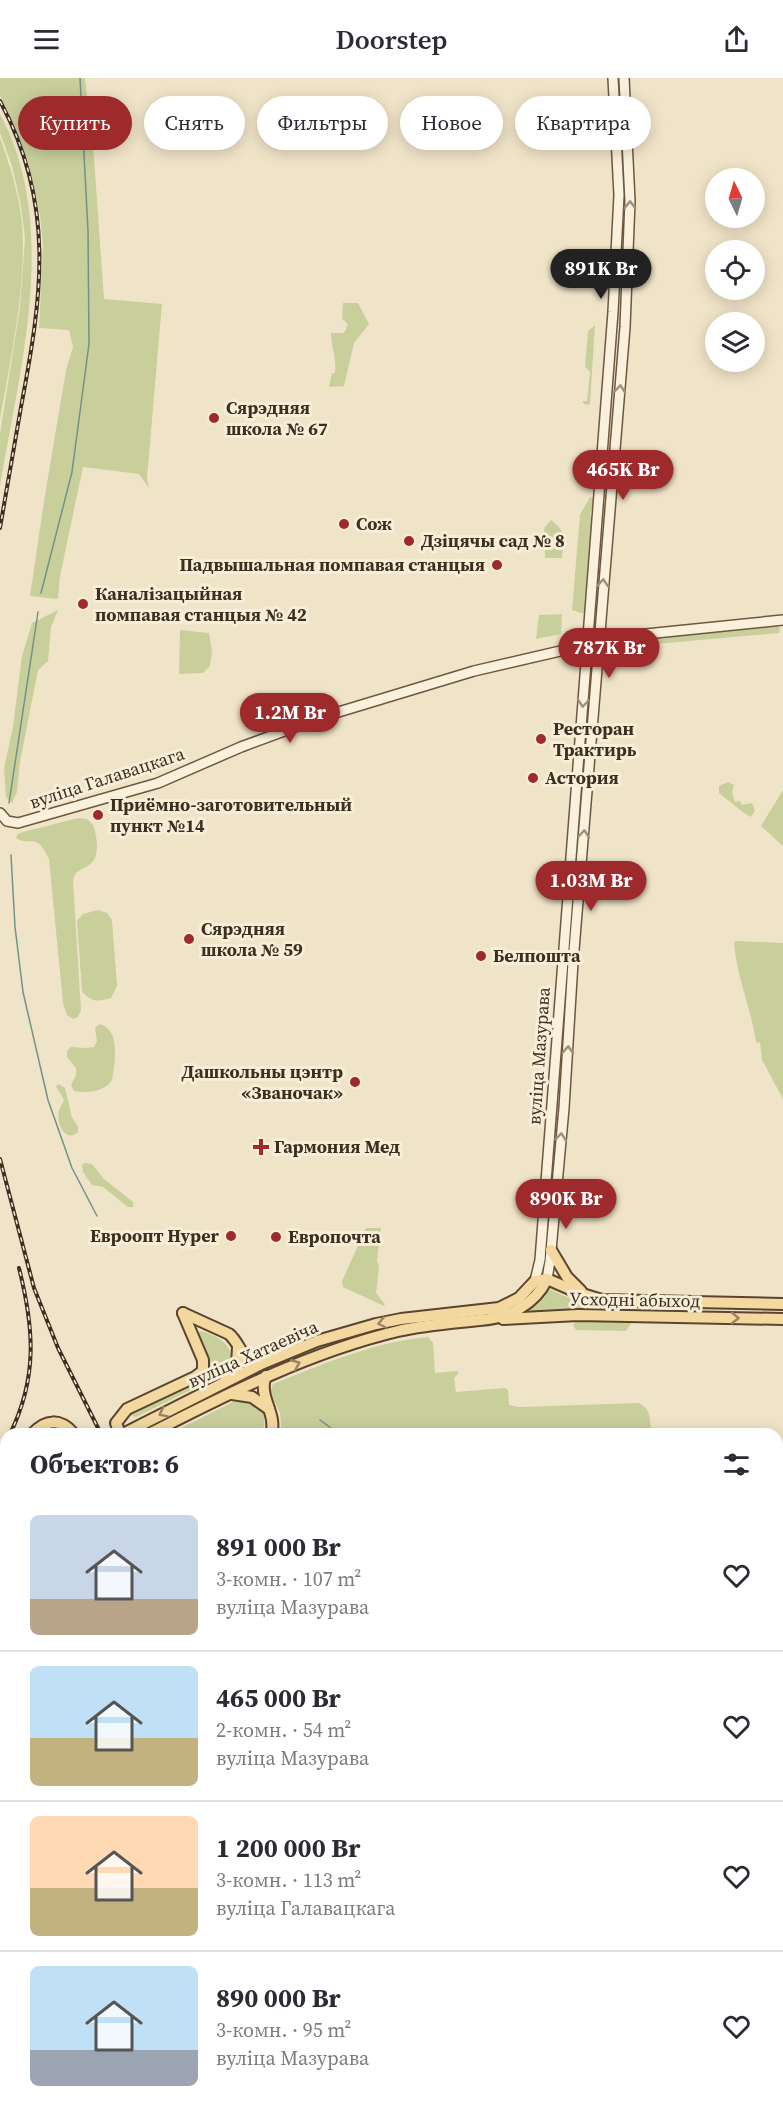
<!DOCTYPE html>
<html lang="ru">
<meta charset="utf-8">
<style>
body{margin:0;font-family:"Source Serif 4",serif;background:#f7f7f7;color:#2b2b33;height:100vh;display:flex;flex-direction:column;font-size:22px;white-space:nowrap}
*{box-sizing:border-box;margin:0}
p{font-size:20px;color:#7c7c81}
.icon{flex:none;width:33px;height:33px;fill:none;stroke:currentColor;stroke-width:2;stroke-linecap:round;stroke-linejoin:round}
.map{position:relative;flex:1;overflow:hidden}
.drawer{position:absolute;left:0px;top:1350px;width:783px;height:684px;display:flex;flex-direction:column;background:#fff;border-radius:18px 18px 0 0;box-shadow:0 3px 15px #0003}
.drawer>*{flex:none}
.banner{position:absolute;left:18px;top:18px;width:747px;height:54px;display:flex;gap:12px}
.needle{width:39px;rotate:355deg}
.fabs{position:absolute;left:705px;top:90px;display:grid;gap:12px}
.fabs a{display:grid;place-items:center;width:60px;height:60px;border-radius:50%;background:#fff;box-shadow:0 3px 15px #0003;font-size:30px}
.price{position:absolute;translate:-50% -51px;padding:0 14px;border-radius:21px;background:#9e2a2b;color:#fff;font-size:20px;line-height:39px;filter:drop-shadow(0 2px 3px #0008)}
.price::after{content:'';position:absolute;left:50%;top:36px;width:18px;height:14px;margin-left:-9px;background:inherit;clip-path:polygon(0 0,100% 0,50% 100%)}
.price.selected{background:#222;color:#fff}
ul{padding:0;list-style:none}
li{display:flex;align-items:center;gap:18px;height:150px;padding:0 30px}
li+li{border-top:2px solid #e1e1e2}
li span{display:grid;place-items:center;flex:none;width:168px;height:120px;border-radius:9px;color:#555}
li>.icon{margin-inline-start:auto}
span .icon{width:72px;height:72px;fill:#fffc;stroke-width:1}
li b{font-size:26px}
h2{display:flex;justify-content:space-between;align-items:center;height:72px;padding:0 30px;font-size:26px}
.chip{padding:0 21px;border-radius:27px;background:#fff;box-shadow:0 3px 15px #0003;font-size:21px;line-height:54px}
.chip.selected{background:#9e2a2b;color:#fff}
header{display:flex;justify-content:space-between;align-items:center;height:78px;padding:0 30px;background:#fff;font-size:27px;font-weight:600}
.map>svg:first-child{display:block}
.green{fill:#c9cf9b}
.water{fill:#a9c4bc;stroke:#6f938a;stroke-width:1.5}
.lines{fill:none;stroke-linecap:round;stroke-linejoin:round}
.stream{stroke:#6f938a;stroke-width:1.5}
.secondary-casing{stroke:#6f573f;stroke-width:12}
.primary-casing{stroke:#5b4430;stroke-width:14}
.secondary{stroke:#faf1dc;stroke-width:9}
.primary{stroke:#f3d9a0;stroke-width:10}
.rail-casing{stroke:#3d2e20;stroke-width:4}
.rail{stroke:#f7eed8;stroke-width:1.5;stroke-dasharray:4.5;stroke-linecap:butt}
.oneway{stroke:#9c907e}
.oneway2{stroke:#988460}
.poi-dot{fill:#9e2a2b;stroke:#f7eed8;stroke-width:2}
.labels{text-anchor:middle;stroke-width:6;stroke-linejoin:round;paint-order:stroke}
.poi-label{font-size:18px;font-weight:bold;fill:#3d2e20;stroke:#f7eed8;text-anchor:start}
.street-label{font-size:18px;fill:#3d2e20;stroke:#f7eed8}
</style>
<header><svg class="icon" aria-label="menu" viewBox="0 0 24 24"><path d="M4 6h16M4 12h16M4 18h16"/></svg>Doorstep<svg class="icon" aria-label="share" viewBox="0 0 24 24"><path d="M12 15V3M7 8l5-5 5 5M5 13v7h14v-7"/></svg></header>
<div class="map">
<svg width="783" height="2034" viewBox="0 0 783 2034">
<rect width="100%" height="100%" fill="#f0e4c8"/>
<!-- green -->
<g class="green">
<path d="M0,0H85L94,80L104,221L162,226L147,400L149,410L139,396L83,389L60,498L58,521L30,518L44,423L66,292L73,269L69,252L39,250L43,168L40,137L28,84L10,38L0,18Z"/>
<path d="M0,36C60,148 20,289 0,408V356L20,229L25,160L21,128L12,88L0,55Z"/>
<path d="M0,60C10,88 19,116 22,145C27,206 11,280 0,341Z"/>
<path d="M343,225H358L369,246L354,265L344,308L329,309L332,295H335C337,281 331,269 331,255H344L348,246L342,241Z"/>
<path d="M595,247L590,326L587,327L583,325V323H587L590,294L585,289L588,253Z"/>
<path d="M590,419L596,421L595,431L591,432L590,437L593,441L585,536L572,532L580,437Z"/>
<path d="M551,442C568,455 564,461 562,480H545L544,450Z"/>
<path d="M58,532L51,549L48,583L38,592L20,684L17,714L12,725L6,719L4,690L13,649L22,578L32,545Z"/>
<path d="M562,536L561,556L536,561L539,537Z"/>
<path d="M778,548L780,551L779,555L612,570C628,559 751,550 778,548Z"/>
<path d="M180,552L209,555L212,573L210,588L203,595L179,596Z"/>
<path d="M728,704L734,707L732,714L735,724L740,723L742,727L752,725L755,733L751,739L744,735L719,715V708Z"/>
<path d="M783,712V768L761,748Z"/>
<path d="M78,740L87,741L93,747C97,758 101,779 89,787C80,793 75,792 73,803L81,932L78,939L73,941L67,937L63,925L49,781C35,752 31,770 16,760L18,756L23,754Z"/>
<path d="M98,832L107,835L112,842L117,908L111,920C98,924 92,924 82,914L77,843L83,836Z"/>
<path d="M736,863L783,865V1021L762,982L760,965L756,964C751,930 737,900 734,865Z"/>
<path d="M100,946C121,952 115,985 112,1002C106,1013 86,1016 74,1013L71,1007L76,997V990L67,979V973L71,969L85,970L94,969L97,963L95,950Z"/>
<path d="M58,1006L65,1010L72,1039L78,1049V1054C64,1066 56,1043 59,1032C60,1029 62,1026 64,1023L62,1018L56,1009Z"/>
<path d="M85,1085L92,1086L104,1101L133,1124V1129H128L103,1109L92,1107L83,1094L82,1087Z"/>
<path d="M366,1150H381L377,1183L379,1189L376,1215L385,1226L384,1228L343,1209L342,1203Z"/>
<path d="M547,1210L587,1228L639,1230V1231H603L538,1237L532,1236L529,1231L531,1228Z"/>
<path d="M576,1243L632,1244L626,1253L576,1252L573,1247Z"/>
<path d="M201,1253C227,1260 244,1278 217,1299L136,1339L129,1337L199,1300L197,1255Z"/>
<path d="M428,1259L433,1265L435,1295L458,1293V1296L454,1300L456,1314L505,1310L508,1312L509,1327L519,1329L639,1325C651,1331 650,1341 651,1353L664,1356H282L280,1335L270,1314L273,1306C320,1287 377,1263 428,1259Z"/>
<path d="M237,1322C257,1324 271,1334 261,1356H169Z"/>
<path d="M777,1383L783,1384V1512L781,1525L777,1527Z"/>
<path d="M777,1574L783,1577V1725L777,1717Z"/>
<path d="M777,1811C781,1825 783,1881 783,1893C782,1896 779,1898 777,1901Z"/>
<path d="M6,1969V2028H128L113,2034H0V1972Z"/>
</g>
<!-- water -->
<g class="water">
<path d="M783,1893V2021L775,2034H721L724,2028H777V1901Z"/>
<path d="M483,2028H575L579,2034H486Z"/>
<path d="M631,2028H703L701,2034H627Z"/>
</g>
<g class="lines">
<!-- stream -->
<g class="stream">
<path d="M41,515L72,394L89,266L88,153L80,0"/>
<path d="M9,725L38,534"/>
<path d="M11,777L15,849L23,914L48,1022L72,1090L97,1138"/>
<path d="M320,1342L339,1356"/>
</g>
<defs>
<g id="secondary">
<path d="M0,735L7,743L18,745L158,705L241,669L322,639L474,593L599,564L636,557L783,542"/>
<path d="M547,1201L550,1183L564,1030L573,884L625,249L630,123L624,0"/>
<path d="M535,1203L540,1182L613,234L619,117L613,0"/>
<path d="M384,2028L387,2034"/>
</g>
<g id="primary">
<path d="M551,1172L567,1199L581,1213"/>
<path d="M547,1201L579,1215L602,1222L783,1226"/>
<path d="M183,1235L229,1256C241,1266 241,1283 259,1287"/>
<path d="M503,1241L578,1237L783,1241"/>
<path d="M266,1298C257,1318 278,1336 271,1356"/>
<path d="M226,1301L237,1286L238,1269"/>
<path d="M232,1316L252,1319L269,1331"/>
<path d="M32,1356C46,1341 60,1340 74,1356"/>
<path d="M120,1356L116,1345L127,1331L195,1299L203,1293V1282L183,1235"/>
<path d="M123,1356L259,1287L317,1263L376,1246L401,1241L499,1230L519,1220L535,1203L547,1201"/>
<path d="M149,1356C229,1315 310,1274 398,1253C425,1247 453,1245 480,1242C508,1240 535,1227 547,1201"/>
<path d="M0,1393L6,1385"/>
<path d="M0,1424L6,1421"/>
<path d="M0,1442L6,1436"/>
<path d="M0,1455L6,1459"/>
</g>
</defs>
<!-- secondary casing -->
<use href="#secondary" class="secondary-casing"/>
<!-- primary casing -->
<use href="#primary" class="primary-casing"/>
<!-- secondary -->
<use href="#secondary" class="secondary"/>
<!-- primary -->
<use href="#primary" class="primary"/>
<defs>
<g id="rail">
<path d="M0,23C56,127 42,218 21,329C14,369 7,410 0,450"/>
<path d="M0,1081L34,1210L58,1270L101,1356"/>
<path d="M10,1356C38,1299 34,1250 19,1190"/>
<path d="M0,1374L6,1364"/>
<path d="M472,2028L476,2034"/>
</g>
</defs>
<!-- rail casing -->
<use href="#rail" class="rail-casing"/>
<!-- rail -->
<use href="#rail" class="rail"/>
</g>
<!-- one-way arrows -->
<defs><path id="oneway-chevron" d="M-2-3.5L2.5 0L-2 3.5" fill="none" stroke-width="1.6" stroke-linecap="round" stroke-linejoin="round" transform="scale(1.5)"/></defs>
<g class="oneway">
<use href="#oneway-chevron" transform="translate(630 127) rotate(-89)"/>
<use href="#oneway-chevron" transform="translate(620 311) rotate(-85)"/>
<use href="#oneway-chevron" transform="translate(603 505) rotate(-86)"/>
<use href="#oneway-chevron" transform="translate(583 625) rotate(95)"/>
<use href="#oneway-chevron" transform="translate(584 756) rotate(-85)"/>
<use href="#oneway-chevron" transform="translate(568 972) rotate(-87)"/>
<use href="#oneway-chevron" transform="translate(561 1059) rotate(-84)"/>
</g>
<g class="oneway2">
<use href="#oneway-chevron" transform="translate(735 1240) rotate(1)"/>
<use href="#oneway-chevron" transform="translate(382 1245) rotate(168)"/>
<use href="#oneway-chevron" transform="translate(296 1286) rotate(-22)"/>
<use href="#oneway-chevron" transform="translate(163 1335) rotate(153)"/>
</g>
<!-- markers -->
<g class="poi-dot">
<circle cx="214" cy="340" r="6"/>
<circle cx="344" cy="446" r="6"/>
<circle cx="409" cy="463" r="6"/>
<circle cx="497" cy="487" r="6"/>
<circle cx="83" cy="526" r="6"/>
<circle cx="541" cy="661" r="6"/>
<circle cx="533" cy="700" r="6"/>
<circle cx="98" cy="737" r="6"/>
<circle cx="189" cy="861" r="6"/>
<circle cx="481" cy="878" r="6"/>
<circle cx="355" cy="1004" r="6"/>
<path d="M258 1060h6v6h6v6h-6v6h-6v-6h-6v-6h6z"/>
<circle cx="231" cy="1158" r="6"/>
<circle cx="276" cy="1159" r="6"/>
</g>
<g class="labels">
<!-- poi labels -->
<g class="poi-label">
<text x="226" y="336">Сярэдняя<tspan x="226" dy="21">школа № 67</tspan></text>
<text x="356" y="452">Сож</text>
<text x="421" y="469">Дзіцячы сад № 8</text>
<text x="485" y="493" text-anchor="end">Падвышальная помпавая станцыя</text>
<text x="95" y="522">Каналізацыйная<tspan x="95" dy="21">помпавая станцыя № 42</tspan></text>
<text x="553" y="657">Ресторан<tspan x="553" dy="21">Трактирь</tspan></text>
<text x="545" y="706">Астория</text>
<text x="110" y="733">Приёмно-заготовительный<tspan x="110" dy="21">пункт №14</tspan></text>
<text x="201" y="857">Сярэдняя<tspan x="201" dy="21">школа № 59</tspan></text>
<text x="493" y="884">Белпошта</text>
<text x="343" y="1000" text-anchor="end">Дашкольны цэнтр<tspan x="343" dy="21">«Званочак»</tspan></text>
<text x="274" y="1075">Гармония Мед</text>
<text x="219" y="1164" text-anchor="end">Евроопт Hyper</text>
<text x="288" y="1165">Европочта</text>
</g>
<!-- street labels -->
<g class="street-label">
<text transform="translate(107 700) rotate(-18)" y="6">вуліца Галавацкага</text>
<text transform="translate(539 978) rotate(-86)" y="6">вуліца Мазурава</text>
<text transform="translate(635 1222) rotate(1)" y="6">Усходні абыход</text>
<text transform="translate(253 1276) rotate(-24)" y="6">вуліца Хатаевіча</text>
</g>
</g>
</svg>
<div class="fabs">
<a><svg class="needle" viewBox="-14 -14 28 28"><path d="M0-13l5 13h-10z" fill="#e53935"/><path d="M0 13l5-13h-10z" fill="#7c7c81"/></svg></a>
<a><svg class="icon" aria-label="locate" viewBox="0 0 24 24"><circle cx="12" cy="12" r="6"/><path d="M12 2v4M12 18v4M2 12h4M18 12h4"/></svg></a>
<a><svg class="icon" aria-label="layers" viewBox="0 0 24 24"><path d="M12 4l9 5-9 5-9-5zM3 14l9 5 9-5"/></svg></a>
</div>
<b class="price selected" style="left:601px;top:222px">891K Br</b>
<b class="price" style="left:623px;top:423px">465K Br</b>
<b class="price" style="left:609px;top:601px">787K Br</b>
<b class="price" style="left:290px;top:666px">1.2M Br</b>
<b class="price" style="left:591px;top:834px">1.03M Br</b>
<b class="price" style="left:566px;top:1152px">890K Br</b>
<div class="banner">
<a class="chip selected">Купить</a>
<a class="chip">Снять</a>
<a class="chip">Фильтры</a>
<a class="chip">Новое</a>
<a class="chip">Квартира</a>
</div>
<section class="drawer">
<h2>Объектов: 6<svg class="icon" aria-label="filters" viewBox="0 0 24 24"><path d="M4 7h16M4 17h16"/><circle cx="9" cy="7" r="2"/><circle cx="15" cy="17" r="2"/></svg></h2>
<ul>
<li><span style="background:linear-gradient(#c9d6e8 70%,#b9a48a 0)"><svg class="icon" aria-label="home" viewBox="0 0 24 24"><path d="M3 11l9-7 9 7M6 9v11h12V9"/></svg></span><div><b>891 000 Br</b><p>3-комн. · 107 m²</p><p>вуліца Мазурава</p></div><svg class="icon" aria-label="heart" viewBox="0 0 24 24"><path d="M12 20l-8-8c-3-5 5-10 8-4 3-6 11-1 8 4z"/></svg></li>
<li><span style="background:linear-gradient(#bfe0f5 60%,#c2b280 0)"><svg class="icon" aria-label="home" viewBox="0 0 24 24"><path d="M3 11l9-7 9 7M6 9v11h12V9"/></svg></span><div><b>465 000 Br</b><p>2-комн. · 54 m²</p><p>вуліца Мазурава</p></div><svg class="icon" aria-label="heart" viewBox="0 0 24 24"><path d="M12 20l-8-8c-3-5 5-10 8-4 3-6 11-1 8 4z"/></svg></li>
<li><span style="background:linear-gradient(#ffd9b3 60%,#c2b280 0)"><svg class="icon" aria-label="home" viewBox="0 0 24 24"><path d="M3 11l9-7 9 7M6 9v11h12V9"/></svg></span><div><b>1 200 000 Br</b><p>3-комн. · 113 m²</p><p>вуліца Галавацкага</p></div><svg class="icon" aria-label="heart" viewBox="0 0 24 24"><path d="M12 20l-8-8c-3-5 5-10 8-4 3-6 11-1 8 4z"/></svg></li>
<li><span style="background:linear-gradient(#bfe0f5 70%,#9aa5b1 0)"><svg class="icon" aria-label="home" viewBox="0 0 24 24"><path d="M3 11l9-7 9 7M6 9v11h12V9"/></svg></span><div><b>890 000 Br</b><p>3-комн. · 95 m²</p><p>вуліца Мазурава</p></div><svg class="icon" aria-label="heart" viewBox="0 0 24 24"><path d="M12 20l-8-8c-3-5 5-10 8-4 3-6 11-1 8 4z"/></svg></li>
</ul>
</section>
</div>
